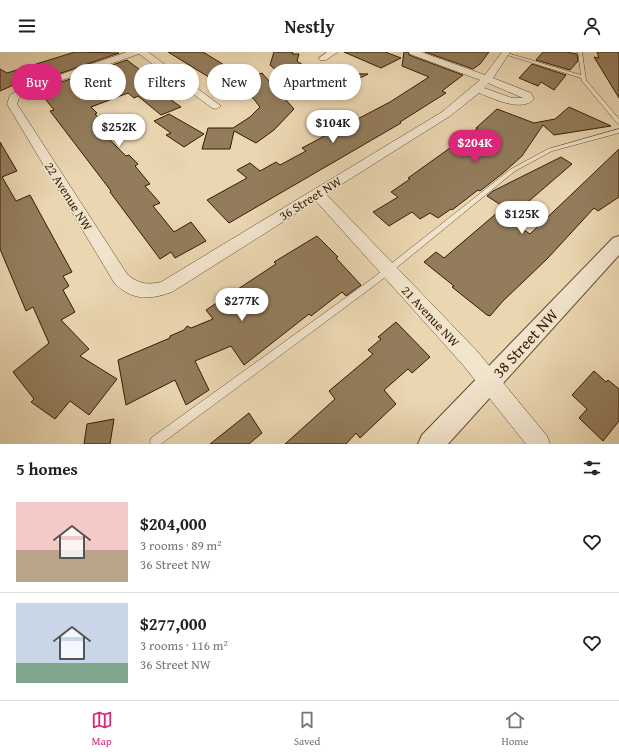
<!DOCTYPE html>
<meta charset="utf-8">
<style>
body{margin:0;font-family:"Gentium Book Plus",serif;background:#f6f6f6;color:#222;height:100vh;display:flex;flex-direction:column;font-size:15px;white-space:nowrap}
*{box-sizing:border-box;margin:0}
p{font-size:13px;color:#767676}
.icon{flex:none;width:22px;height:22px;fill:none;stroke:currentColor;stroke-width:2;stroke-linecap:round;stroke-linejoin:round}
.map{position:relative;height:392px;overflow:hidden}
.drawer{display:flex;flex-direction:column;background:#fff;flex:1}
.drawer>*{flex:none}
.hud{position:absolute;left:12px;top:12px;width:400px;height:36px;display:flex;gap:8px}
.price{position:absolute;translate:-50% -34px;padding:0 9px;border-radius:14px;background:#fff;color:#222;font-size:13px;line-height:26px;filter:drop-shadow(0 1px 2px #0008)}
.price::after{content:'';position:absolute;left:50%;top:24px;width:12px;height:9px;margin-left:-6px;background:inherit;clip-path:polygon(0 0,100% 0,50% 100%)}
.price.selected{background:#db2777;color:#fff}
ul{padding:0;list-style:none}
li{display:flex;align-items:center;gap:12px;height:100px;padding:0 16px}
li+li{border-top:1px solid #e0e0e0}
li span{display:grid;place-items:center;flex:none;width:112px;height:80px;border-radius:0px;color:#555}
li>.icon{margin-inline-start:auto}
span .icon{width:48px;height:48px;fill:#fffc;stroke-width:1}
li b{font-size:17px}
h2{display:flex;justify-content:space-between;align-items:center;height:48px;padding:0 16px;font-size:17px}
.tag{padding:0 14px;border-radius:18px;background:#fff;box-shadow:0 2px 6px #0003;font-size:14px;line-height:36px}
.tag.selected{background:#db2777;color:#fff}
header{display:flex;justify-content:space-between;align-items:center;height:52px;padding:0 16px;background:#fff;font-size:18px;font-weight:700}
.tab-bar{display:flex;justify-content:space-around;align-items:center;height:56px;border-top:1px solid #e0e0e0;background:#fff;font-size:11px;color:#767676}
.tab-bar a{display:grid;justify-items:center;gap:2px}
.tab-bar .selected{color:#db2777}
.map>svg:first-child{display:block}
.building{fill:#937c5c;stroke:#351b00}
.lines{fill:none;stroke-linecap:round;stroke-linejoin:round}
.service-casing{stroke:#624a2c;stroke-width:1}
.minor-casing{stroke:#624a2c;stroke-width:1}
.tertiary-casing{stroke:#624a2c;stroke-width:2}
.service{fill:#f1e4cc;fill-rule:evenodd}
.minor{fill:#f1e4cc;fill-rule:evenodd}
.tertiary{fill:#f1e4cc;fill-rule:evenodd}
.labels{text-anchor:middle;stroke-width:3.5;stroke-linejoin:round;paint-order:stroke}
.street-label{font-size:13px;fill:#351b00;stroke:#f1e4cc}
.near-street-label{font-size:16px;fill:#351b00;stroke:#f1e4cc}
</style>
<header><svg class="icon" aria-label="menu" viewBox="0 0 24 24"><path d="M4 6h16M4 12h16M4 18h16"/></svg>Nestly<svg class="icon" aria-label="person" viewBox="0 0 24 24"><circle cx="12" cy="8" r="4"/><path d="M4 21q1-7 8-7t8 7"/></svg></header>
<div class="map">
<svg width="619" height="392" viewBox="0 0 619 392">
<rect width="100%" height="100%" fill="#ead6b1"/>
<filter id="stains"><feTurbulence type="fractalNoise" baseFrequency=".005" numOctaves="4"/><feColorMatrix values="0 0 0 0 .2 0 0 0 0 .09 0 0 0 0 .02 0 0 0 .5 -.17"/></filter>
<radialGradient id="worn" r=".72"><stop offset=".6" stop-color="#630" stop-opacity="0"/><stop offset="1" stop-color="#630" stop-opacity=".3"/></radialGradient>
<!-- building -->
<g class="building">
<path d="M75,0L119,1L32,31L30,28H25L0,39V17L7,21Z"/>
<path d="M168,0H203L247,27L262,21L294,57L274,78L256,91L234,79L230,97H202L208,76H233L250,65L260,55L245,36L239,39L231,33L225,35Z"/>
<path d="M274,0H293L292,2H299L297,9L307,16L322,22L308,32L277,19L270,13Z"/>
<path d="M344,0H385L401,6L381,16Z"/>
<path d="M404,0H408L409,3L463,23L442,39L446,41L400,70L401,71L229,171L207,148L247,126L237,118L250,111L260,119L276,110L280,113L306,99L302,96L332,80L327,76L343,69L348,72L390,50L429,25L402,14Z"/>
<path d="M425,0H489L480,12L473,17Z"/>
<path d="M543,0H566L577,2L578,9L570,18L536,8Z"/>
<path d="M597,0H619V46L594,5L599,6Z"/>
<path d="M127,8L148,24L145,25L166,40L163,42L181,55L161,63L138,44L134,46L128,41L91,55L97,61L95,62L105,72L101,74L105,78L102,80L126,104L129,103L138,112L135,114L150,132L145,134L160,151L153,154L174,180L191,170L206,189L175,206L171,200L160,207L110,140L111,139L50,59L54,58L38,38Z"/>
<path d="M532,12L566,23L554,38L541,30L538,34L519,26Z"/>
<path d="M324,21L368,22L346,33V38L324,37Z"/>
<path d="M569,55L611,74L554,83L543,73L522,104L503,121L480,139L478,138L452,158L451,157L438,166L430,161L420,167L412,160L389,174L373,160L398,145L391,140L410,127L408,126L478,76H476L497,57L534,71L555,67Z"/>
<path d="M169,62L204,82L184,95L166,83L171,81L154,69Z"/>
<path d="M0,90L17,119L2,125L16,149L30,143L72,220L63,224L69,234L63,238L75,260L61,268L89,297L80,304L117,327L89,363L70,349L55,367L31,350L34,347L13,320L49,291L33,255L26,259L0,197Z"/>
<path d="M619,97V145L598,159L594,156L547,207L503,249L490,264L487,263L452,235L454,234L424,210L436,200L444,206L504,155L487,144L493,139L561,105L572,112L508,167L530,182Z"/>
<path d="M317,184L338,205L336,206L361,233L346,244L342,240L311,264L309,262L244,313L231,294L195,309L209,338L186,353L175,328L126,353L118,308L170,286V284L184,278L187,274L191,276L213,267L206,258L276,212L274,210Z"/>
<path d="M396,270L430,305L412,321L408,317L384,338L396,352L360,386L356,381L346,392H285L335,347L329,339L373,302L368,298L381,287L378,285Z"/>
<path d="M594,319L606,330L608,328L619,337V369L603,389L579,366L587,357L572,343Z"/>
<path d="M249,361L262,381L249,392H210Z"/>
<path d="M114,367L110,392H84L87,372Z"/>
</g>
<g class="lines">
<defs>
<g id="service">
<path d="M504,0L581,23L578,0H582L586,28L619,67V72L617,71L582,29L581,26L504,2Z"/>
<path d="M619,77V81L552,99L515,119L379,230L161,392H151L150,390L151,386L373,226L511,117L548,97Z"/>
</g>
<g id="minor">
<path d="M127,0H148L221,54L216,57L212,56L139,2L30,39L19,46L17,52L127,222C138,232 147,233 161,230L442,60L480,28L410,2L409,0H421L485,23L502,0H510L493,26L531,41L534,47C522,61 492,46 479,41L450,64L326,142L477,299L547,384L550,392H526L463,313L316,149L172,240C149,248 134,249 115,232L7,52L10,43L24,35ZM488,31L523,46H512L484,36Z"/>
<path d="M327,0H338L326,8H320L319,6Z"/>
</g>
<path id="tertiary" d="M619,184V203L448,392H418L422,383L613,186Z"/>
</defs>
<!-- service casing -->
<use href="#service" class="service-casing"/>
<!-- minor casing -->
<use href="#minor" class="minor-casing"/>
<!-- tertiary casing -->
<use href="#tertiary" class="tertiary-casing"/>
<!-- service -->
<use href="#service" class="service"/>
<!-- minor -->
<use href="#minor" class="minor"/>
<!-- tertiary -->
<use href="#tertiary" class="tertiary"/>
</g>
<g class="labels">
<!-- street labels -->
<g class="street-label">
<text transform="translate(69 144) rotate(58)" y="5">22 Avenue NW</text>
<text transform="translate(310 146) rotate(-32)" y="5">36 Street NW</text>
<text transform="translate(431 264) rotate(47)" y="5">21 Avenue NW</text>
</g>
<!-- near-street labels -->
<g class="near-street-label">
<text transform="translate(525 291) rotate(-47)" y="6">38 Street NW</text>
</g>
</g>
<rect width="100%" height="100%" filter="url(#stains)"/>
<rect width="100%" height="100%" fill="url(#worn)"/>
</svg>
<b class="price" style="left:333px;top:92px">$104K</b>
<b class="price" style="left:119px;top:96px">$252K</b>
<b class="price selected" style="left:475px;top:112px">$204K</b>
<b class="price" style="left:522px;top:183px">$125K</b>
<b class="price" style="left:242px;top:270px">$277K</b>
<div class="hud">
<a class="tag selected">Buy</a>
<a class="tag">Rent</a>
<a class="tag">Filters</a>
<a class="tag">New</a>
<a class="tag">Apartment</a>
</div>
</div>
<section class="drawer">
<h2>5 homes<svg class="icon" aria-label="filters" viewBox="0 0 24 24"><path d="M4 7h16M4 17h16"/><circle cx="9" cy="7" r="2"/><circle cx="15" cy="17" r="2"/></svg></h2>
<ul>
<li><span style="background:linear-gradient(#f6c9c9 60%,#b9a48a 0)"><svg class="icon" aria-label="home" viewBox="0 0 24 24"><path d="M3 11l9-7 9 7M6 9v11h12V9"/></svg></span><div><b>$204,000</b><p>3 rooms · 89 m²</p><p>36 Street NW</p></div><svg class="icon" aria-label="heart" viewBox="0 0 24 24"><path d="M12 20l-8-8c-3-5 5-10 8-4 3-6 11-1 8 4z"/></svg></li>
<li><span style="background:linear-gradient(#c9d6e8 75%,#7fa58c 0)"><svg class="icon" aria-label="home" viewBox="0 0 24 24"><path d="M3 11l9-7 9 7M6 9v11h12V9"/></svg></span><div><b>$277,000</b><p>3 rooms · 116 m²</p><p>36 Street NW</p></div><svg class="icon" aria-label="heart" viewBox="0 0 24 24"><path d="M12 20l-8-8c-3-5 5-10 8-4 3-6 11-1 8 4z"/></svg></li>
</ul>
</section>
<nav class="tab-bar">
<a class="selected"><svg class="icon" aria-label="map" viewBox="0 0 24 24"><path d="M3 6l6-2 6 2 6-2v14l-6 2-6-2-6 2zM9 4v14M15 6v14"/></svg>Map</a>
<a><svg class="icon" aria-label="saved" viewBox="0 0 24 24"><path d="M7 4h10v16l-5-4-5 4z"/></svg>Saved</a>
<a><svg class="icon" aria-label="home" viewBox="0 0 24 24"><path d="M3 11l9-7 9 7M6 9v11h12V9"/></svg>Home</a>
</nav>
